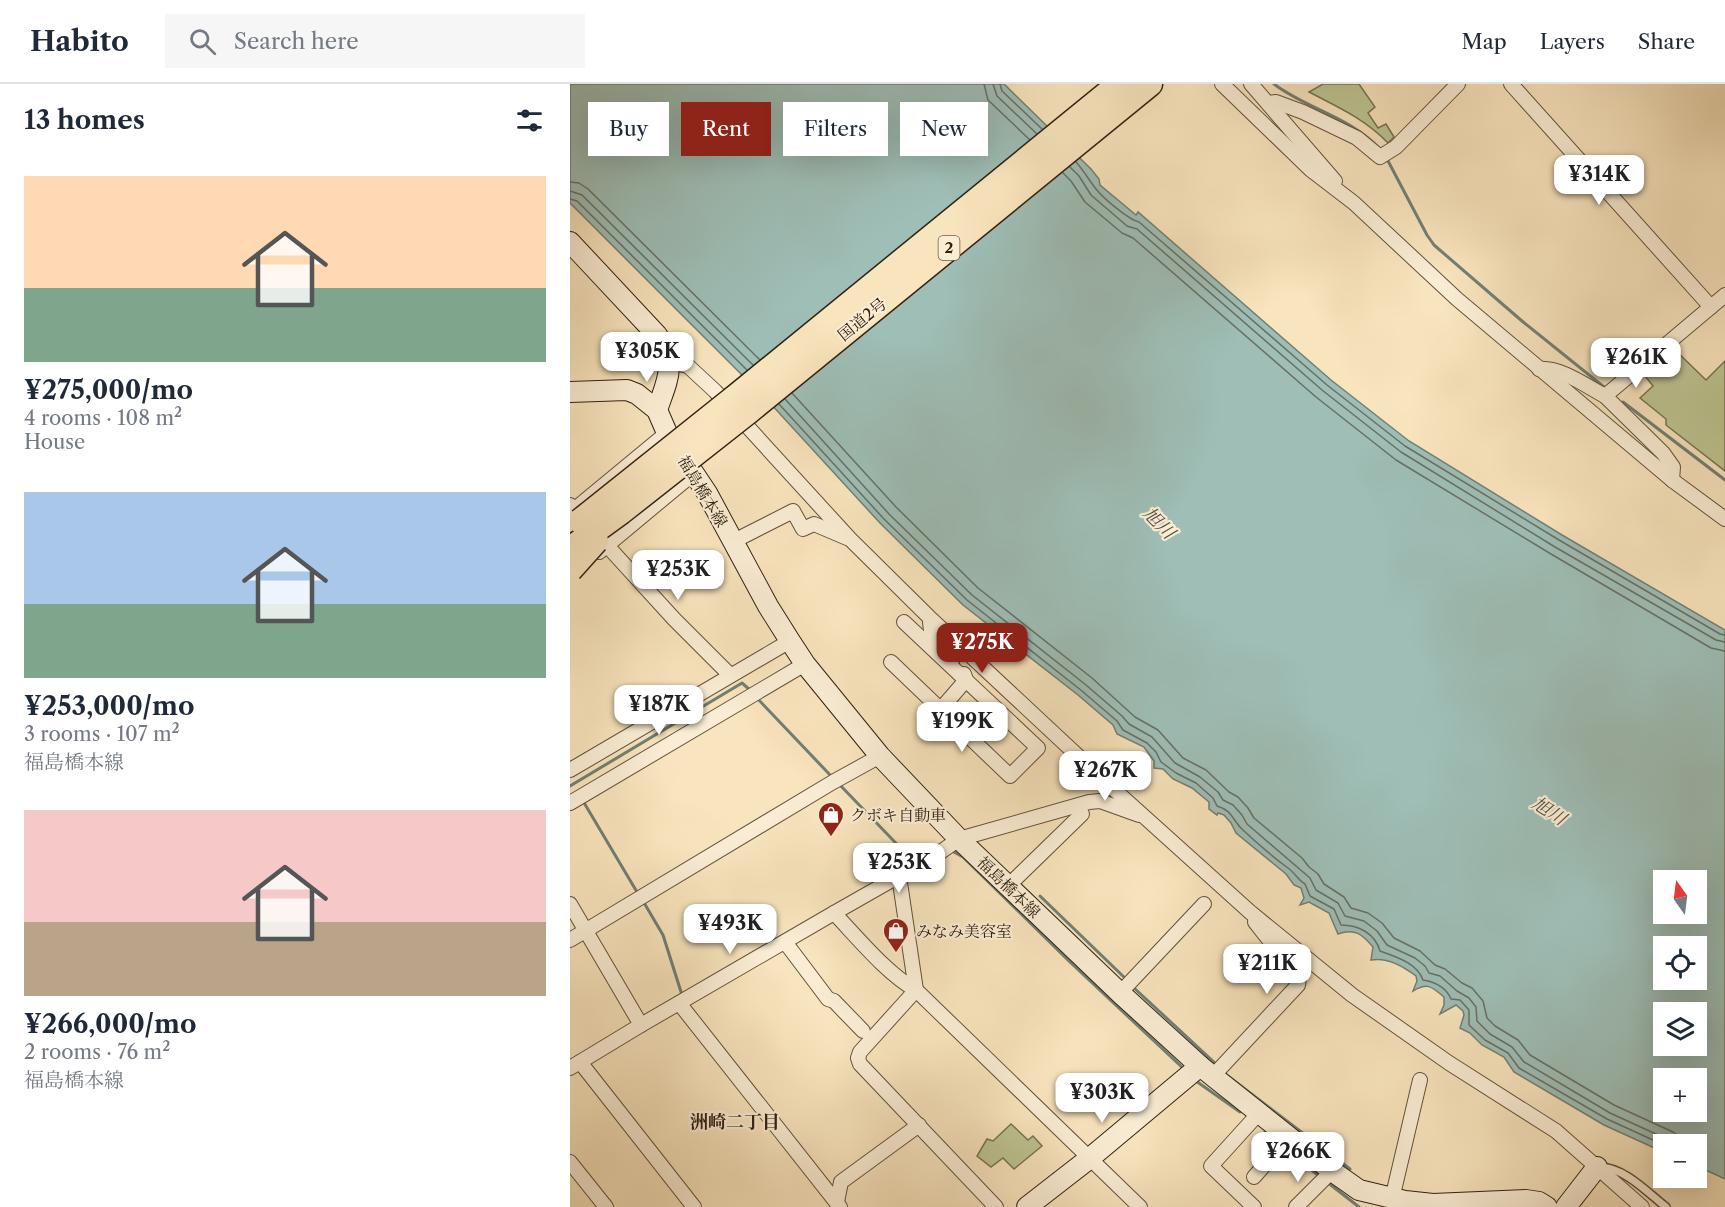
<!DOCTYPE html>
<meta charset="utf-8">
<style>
body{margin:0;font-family:"Libre Caslon Text","Noto Serif JP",serif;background:#f6f6f7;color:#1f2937;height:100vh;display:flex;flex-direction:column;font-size:22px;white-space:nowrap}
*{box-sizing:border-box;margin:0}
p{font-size:20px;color:#747a83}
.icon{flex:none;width:33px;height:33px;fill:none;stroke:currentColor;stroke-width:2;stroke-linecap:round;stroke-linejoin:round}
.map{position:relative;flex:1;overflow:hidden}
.details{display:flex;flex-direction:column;background:#fff;width:570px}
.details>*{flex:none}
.banner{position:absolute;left:18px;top:18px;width:570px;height:54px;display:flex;gap:12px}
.needle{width:39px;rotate:346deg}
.tools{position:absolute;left:1083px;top:786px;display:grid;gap:12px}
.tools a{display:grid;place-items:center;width:54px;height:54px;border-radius:0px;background:#fff;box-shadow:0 6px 24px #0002;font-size:30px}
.price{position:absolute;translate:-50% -51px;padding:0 14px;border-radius:12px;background:#fff;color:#222;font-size:20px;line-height:39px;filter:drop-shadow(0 2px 3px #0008)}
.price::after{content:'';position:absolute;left:50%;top:36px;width:18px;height:14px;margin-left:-9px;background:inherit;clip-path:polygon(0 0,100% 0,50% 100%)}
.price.on{background:#8f2418;color:#fff}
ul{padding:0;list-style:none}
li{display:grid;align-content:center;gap:12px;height:318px;padding:0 24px}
li span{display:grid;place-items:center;height:186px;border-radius:0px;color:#555}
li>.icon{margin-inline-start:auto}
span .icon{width:108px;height:108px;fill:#fffc;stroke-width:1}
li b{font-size:26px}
h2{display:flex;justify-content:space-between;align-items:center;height:72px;padding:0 24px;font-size:26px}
.tag{padding:0 21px;border-radius:0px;background:#fff;box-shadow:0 6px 24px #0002;font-size:21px;line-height:54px}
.tag.on{background:#8f2418;color:#fff}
header{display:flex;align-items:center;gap:36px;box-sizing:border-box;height:84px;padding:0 30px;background:#fff;border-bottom:2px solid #e0e1e3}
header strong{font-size:28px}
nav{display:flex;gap:33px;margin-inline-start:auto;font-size:21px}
.search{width:420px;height:54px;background:#f6f6f7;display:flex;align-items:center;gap:15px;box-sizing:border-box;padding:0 21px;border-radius:0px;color:#747a83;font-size:22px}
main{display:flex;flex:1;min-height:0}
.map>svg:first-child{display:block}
.green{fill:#bdc492;stroke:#767252;stroke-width:1.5}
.water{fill:#9ebeb6;stroke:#727f74;stroke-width:1.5;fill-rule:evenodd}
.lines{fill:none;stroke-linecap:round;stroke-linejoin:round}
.shore{stroke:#677064;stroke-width:1.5}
.stream{stroke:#727f74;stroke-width:3}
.lane-casing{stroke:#62523c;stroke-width:10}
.street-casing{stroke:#62523c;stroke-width:16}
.secondary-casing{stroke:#302111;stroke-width:22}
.highway-casing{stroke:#302111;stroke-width:27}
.lane{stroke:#faedd4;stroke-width:7}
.street{stroke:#faedd4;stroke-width:14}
.secondary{stroke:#faedd4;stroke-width:20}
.highway{stroke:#f8e4bd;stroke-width:24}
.highway-bridge-casing{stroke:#302111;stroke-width:27;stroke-linecap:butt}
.highway-bridge{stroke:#f8e4bd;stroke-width:24}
.labels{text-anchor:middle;stroke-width:4.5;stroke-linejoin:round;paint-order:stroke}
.shield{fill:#faedd4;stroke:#6d5e4c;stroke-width:1.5}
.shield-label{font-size:15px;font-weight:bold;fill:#302111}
.street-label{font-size:16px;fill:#302111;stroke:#faedd4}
.poi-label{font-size:16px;fill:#302111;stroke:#faedd4;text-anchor:start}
.water-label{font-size:18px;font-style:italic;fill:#515043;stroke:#faedd4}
.neighbourhood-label{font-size:18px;font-weight:bold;fill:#302111;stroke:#faedd4}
</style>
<header>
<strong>Habito</strong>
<div class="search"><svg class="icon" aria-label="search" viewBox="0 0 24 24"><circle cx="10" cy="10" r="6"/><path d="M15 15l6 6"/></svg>Search here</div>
<nav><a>Map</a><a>Layers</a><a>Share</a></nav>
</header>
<main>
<section class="details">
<h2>13 homes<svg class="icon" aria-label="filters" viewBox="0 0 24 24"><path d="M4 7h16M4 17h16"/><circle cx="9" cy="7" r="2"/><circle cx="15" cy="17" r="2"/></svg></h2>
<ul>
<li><span style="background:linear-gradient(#ffd9b3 60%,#7fa58c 0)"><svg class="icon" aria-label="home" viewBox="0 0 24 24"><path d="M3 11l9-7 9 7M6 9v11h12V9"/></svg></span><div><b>¥275,000/mo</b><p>4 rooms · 108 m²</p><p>House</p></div></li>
<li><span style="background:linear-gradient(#a9c7e8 60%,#7fa58c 0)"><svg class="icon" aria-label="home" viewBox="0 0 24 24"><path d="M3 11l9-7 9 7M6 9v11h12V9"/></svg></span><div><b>¥253,000/mo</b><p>3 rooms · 107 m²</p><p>福島橋本線</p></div></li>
<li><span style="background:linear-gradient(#f6c9c9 60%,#b9a48a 0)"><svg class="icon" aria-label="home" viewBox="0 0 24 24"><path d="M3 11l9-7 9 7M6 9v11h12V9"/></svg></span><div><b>¥266,000/mo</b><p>2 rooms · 76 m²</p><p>福島橋本線</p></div></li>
</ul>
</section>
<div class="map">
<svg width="1155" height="1123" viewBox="0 0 1155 1123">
<rect width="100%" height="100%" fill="#f8e4bd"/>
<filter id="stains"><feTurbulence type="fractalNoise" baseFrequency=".00333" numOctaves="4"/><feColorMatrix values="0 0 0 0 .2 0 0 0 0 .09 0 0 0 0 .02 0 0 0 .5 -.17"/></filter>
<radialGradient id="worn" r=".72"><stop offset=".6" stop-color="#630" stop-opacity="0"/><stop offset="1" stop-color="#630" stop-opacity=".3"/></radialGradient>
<!-- green -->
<g class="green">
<path d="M753,0H789L805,23L798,29L808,44L816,40L824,53L818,59C795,35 768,23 739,8Z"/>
<path d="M1102,263L1136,296L1155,277V387L1096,341V335L1070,314L1083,302L1072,288Z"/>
<path d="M441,1040L458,1056L463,1052L472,1062L444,1085L433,1074L421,1083L407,1072L417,1055L423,1057Z"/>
</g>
<!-- water -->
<path class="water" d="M0,0H434L521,85L529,95L530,101L566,131L568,128L761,296L839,357L992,451L1155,546V1095L1127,1082L1126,1060H1094L1093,1068L1034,1041L944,988L934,973L912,961L900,949L890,944L894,931L893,927L886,921L870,930L874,921V913C862,903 858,898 843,907L847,897L846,892C833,882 817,873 801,876L803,863C792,850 785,844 768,850L759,829L739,818L730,821L734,814L731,804L724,801L716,790L666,749L661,739L654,731L648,729L647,731L639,725V718L622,704L603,695L593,685L584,684V677L574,663L547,650L543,641L508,611L393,521L310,439L200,319L0,119ZM1094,796H1126V830H1094ZM1094,862H1126V896H1094ZM1094,928H1126V962H1094ZM1094,994H1126V1028H1094Z"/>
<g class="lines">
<!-- shore -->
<g class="shore">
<path d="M414,0L418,16L460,56"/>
<path d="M423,0L427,12L467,50"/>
<path d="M430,0L432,7L472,45"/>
<path d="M506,78C514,87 519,96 526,105C533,114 559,136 569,138L757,301L835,362L989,456L1150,550L1155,551"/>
<path d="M500,83L509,92L521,111L557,142L567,145L752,306L831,368L985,463L1146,556L1155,558"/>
<path d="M493,89L501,97L515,118L552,149L563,154L746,313L826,376L981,470L1141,564L1155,567"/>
<path d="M0,98L9,99L18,105L190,276"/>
<path d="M0,107L12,111L183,281"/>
<path d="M0,115L7,117L177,286"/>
<path d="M222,309L326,423L408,504L522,594L565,633L588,646L613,674L636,686L659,708L668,713L678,724L684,734L732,774L739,783L748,790L754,800L774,813L781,824L798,829L812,839L824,854L850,867L865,881L875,885L892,899L902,904L913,917L917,934L925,942L948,956L960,971L1044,1021L1103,1048L1110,1053L1114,1060"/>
<path d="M215,315L319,430L402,511L516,601L552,632L559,640L582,653L605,679L630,693L648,708L653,716L663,721L672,731L677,740L740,794L746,806L768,819L775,832L794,837L807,847L817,861L845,874L855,882L859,889L870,892L887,907L899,914L906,923L907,937L920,950L942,963L954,978L1040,1029L1099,1056L1104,1060"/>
<path d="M209,320L314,435L397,516L512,607L547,637L553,646L577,659L586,668L591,678L606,689L626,699L643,714L647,722C664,727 662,737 674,747C688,760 703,773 718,784C725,789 728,796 735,800L740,812L764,825L771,841C788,841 805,849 810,867C826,873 847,879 853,896C865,898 876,903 881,915L890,916L899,926V941L915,956L938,969L949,984L1037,1035L1094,1061"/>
</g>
<!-- stream -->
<g class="stream">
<path d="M704,0C737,25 780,33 809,64"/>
<path d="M817,75L857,151L864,161L952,237L1034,303"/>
<path d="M1053,318L1155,396"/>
<path d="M186,613L262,693"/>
<path d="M269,700L346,780"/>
<path d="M0,702L172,599L180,606"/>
<path d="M13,717L67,808"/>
<path d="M382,767L393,773L501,879L615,986"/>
<path d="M470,812L557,896"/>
<path d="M73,817L93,851L112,911"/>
<path d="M563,903L646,980"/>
<path d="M654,989L780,1085"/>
<path d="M626,997L670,1028"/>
<path d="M695,1048L707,1058"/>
<path d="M715,1064L749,1092"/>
<path d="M757,1098L789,1123"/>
</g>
<defs>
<path id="lane" d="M1031,1083C1055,1084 1078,1109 1096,1123"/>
<g id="street">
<path d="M652,0L741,86L784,119L887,215L1102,396L1155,435"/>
<path d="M681,0L765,97"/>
<path d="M941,0L1141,223"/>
<path d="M698,19L706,18L733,28L787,54L810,73L826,63L888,0"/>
<path d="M99,278L118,282L145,307L280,455L359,533L538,700L680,828L782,911L879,979L986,1047L1072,1123"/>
<path d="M969,285C991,283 1016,302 1035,312L1155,211"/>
<path d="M1035,312L1093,369L1103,383L1102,396"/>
<path d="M0,421L104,535L160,591"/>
<path d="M0,429L97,349"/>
<path d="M162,458L223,427L233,445L244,440L277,454"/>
<path d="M29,468L124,389"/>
<path d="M360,538L361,547L383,575"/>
<path d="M321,578L440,692L468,664L334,538"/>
<path d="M370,626L396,596L394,590"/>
<path d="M0,686L220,557"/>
<path d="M0,719L235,580"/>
<path d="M329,792L346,906L290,968L288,974L290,980L426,1123"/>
<path d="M438,802L512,730"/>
<path d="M0,820L71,941"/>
<path d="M264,829C287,853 317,890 346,906L570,1123"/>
<path d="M0,856L263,698L310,672"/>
<path d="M215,858L258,915L264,917L293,947"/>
<path d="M550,909L634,820"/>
<path d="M109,919L270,1123"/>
<path d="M10,978L124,1123"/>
<path d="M0,984L71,941L264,829L329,792L348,784L389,755L519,718L530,717L569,731"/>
<path d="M643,992L728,901L729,894L685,838"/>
<path d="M0,1078L36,1123"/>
<path d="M684,1093L719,1053"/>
<path d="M822,1115L850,996"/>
<path d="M267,1118L271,1098L349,1041"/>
<path d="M684,1123L641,1082L689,1029"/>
<path d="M726,1123L762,1087"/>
</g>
<g id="secondary">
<path d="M0,158L87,251C107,281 98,294 87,326"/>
<path d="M0,308L57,306L67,310L87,326L97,349L137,409L198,522L220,557L235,580L310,672L389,755L550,909L630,982L762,1087L789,1106L835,1117L863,1120L956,1116L969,1118L977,1123"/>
<path d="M457,1123L520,1074L630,982"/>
<path d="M996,1123L1027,1083"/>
</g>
<g id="highway">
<path d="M164,314L549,0"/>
<path d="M178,328L580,0"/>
</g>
</defs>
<!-- lane casing -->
<use href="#lane" class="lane-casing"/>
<!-- street casing -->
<use href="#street" class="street-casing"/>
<!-- secondary casing -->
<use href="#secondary" class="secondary-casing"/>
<!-- highway casing -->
<use href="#highway" class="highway-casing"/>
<!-- lane -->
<use href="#lane" class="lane"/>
<!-- street -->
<use href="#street" class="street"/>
<!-- secondary -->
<use href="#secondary" class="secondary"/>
<!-- highway -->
<use href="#highway" class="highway"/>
<defs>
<g id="highway-bridge">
<path d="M10,437L164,314"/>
<path d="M0,465L51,428L178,328"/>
<path d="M0,486L26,457"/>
</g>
</defs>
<!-- highway-bridge casing -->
<use href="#highway-bridge" class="highway-bridge-casing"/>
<!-- highway-bridge -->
<use href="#highway-bridge" class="highway-bridge"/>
</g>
<!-- icons -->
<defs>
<symbol id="shop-pin" viewBox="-11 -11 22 30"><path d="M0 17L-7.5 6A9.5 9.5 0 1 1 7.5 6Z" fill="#8f2418" stroke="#faedd4"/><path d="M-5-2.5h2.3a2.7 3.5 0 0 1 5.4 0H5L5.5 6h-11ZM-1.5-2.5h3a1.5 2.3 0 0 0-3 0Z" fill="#fff"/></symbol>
</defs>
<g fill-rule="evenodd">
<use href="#shop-pin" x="246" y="716" width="30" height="40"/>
<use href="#shop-pin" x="311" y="832" width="30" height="40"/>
</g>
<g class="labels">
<!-- shield labels -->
<rect class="shield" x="368.5" y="152" width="21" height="24" rx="4.5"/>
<g class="shield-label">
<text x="379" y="169">2</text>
</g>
<!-- street labels -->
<g class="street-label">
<text transform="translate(292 235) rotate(-39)" y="6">国道2号</text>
<text transform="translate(133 407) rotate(59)" y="6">福島橋本線</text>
<text transform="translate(439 803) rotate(44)" y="6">福島橋本線</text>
</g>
<!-- poi labels -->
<g class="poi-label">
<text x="280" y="737">クボキ自動車</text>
<text x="346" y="853">みなみ美容室</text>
</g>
<!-- water labels -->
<g class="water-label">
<text transform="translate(589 439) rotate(45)" y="6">旭川</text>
<text transform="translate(979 727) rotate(33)" y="6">旭川</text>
</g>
<!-- neighbourhood labels -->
<g class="neighbourhood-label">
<text x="165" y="1044">洲崎二丁目</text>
</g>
</g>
<rect width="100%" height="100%" filter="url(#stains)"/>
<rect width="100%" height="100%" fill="url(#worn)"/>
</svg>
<div class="tools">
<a><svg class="needle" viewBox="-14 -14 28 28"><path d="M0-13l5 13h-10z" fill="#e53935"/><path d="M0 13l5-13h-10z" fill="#747a83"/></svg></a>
<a><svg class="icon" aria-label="locate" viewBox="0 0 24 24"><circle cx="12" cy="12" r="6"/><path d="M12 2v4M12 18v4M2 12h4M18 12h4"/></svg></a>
<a><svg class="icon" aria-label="layers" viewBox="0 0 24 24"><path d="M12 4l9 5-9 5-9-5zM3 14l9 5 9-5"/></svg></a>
<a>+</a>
<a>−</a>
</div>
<b class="price" style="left:1029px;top:122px">¥314K</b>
<b class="price" style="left:77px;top:299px">¥305K</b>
<b class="price" style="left:1066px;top:305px">¥261K</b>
<b class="price" style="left:108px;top:517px">¥253K</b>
<b class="price on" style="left:412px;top:590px">¥275K</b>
<b class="price" style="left:89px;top:652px">¥187K</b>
<b class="price" style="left:392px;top:669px">¥199K</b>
<b class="price" style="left:535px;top:718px">¥267K</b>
<b class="price" style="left:329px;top:810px">¥253K</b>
<b class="price" style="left:160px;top:871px">¥493K</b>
<b class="price" style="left:697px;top:911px">¥211K</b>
<b class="price" style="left:532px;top:1040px">¥303K</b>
<b class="price" style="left:728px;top:1099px">¥266K</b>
<div class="banner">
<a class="tag">Buy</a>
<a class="tag on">Rent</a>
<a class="tag">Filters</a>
<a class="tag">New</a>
</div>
</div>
</main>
